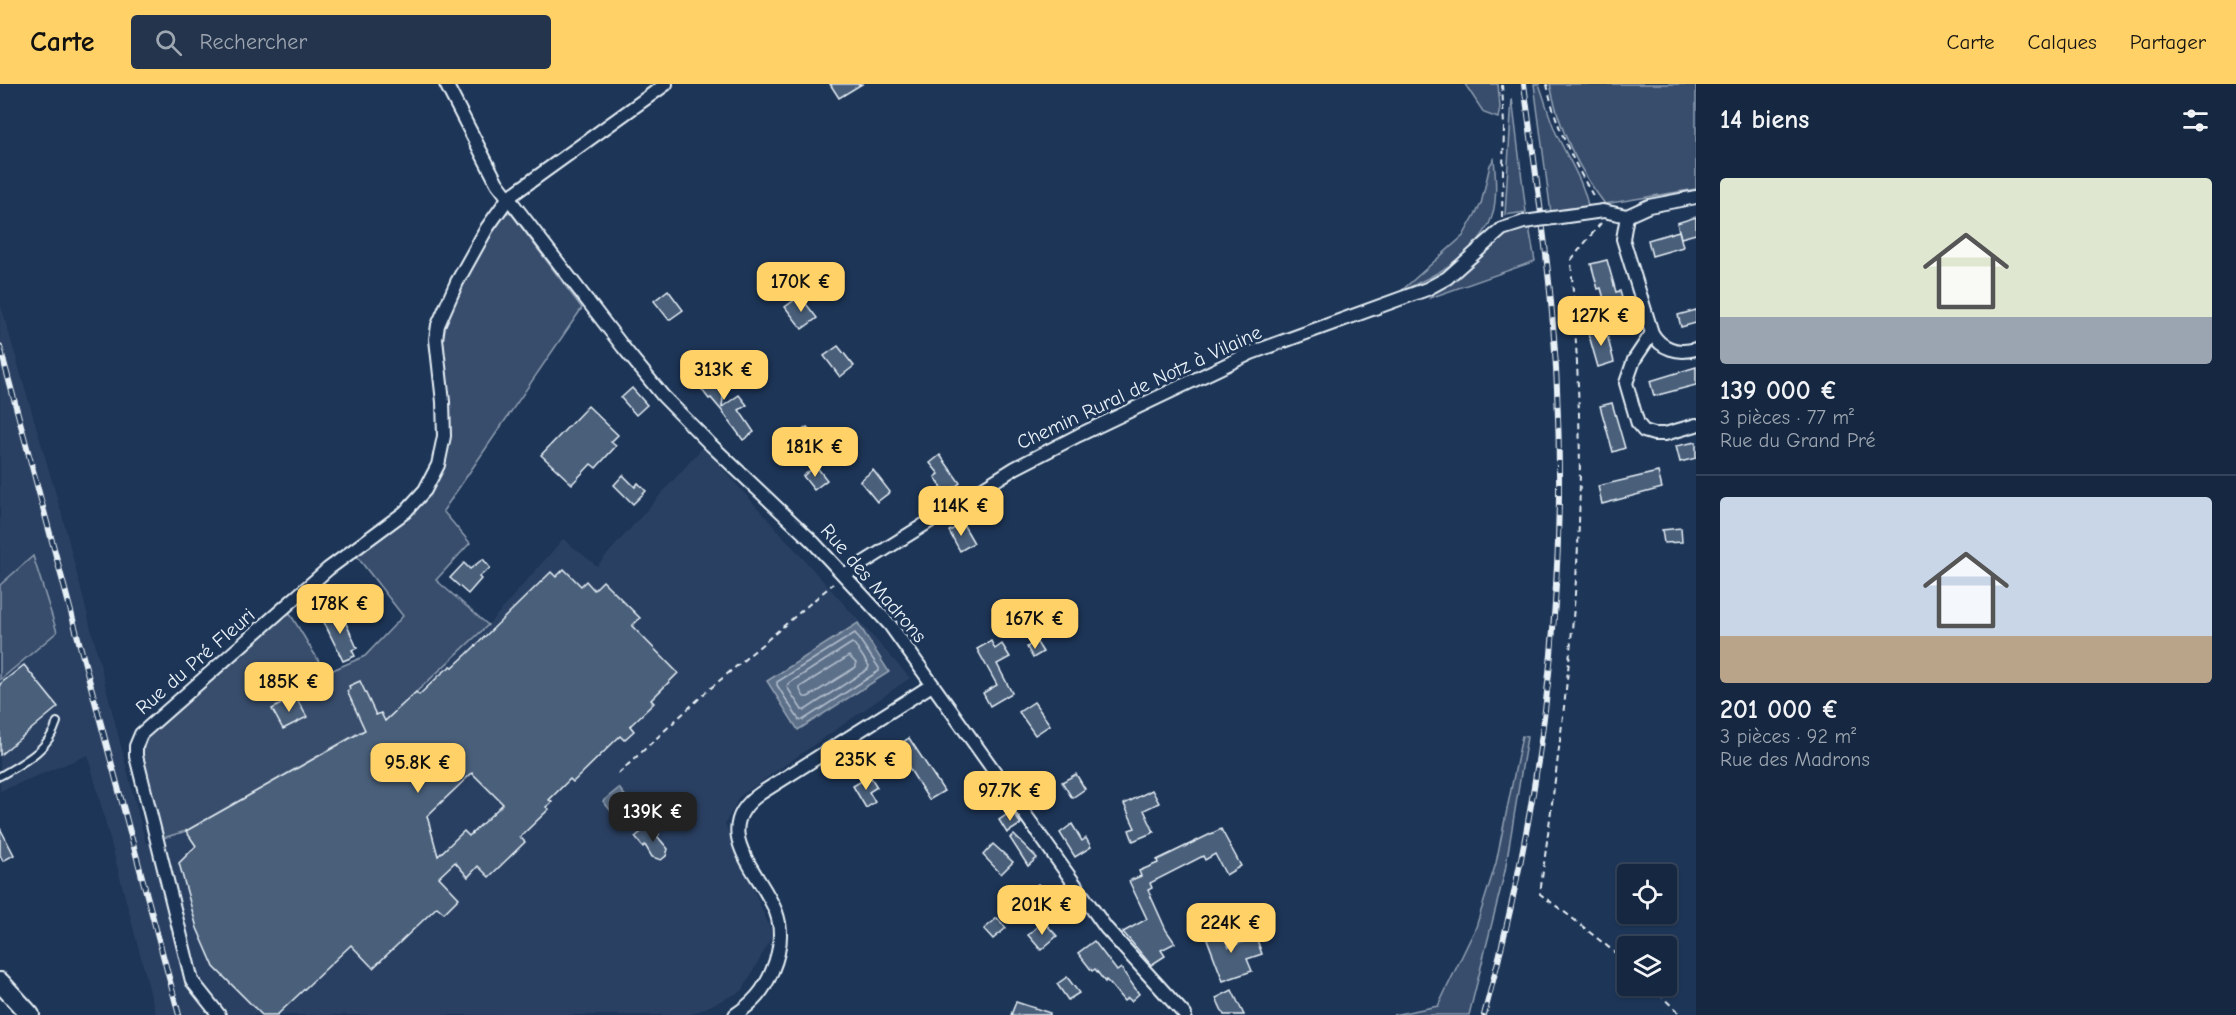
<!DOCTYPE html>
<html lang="fr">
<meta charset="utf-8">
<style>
body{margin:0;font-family:"Comic Neue",sans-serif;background:#23344c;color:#f1f3f6;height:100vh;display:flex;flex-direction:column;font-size:22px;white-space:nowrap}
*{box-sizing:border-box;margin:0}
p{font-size:20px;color:#9ea6b1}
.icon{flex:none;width:33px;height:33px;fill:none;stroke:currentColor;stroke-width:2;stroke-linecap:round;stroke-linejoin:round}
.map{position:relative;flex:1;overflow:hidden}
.details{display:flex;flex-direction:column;background:#162841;width:540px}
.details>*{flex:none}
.controls{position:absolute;left:1617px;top:780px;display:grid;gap:12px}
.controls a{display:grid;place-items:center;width:60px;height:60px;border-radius:6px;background:#162841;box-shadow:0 2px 4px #0004,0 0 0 2px #35445a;font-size:30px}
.price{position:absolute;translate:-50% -51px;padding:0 14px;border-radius:12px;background:#ffd166;color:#111;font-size:20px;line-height:39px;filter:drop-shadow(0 2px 3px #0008)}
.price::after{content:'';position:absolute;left:50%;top:36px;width:18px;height:14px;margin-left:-9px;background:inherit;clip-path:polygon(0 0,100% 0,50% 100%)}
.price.current{background:#222;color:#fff}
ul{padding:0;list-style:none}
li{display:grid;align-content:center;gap:12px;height:318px;padding:0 24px}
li+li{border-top:2px solid #35445a}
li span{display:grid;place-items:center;height:186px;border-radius:6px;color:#555}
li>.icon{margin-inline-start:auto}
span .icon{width:108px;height:108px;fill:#fffc;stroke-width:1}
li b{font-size:26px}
h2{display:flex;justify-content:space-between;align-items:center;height:72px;padding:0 24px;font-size:26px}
header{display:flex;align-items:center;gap:36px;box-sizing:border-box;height:84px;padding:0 30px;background:#ffd166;color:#111}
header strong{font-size:28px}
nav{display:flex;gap:33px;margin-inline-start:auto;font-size:21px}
.search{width:420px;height:54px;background:#23344c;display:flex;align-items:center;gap:15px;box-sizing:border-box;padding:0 21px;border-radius:6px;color:#9ea6b1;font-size:22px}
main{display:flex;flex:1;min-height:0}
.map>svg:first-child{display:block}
.built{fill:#2a4162}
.green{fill:#374d6c;stroke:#909fb2;stroke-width:1.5}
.water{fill:#5d7089;stroke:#95a4b5;stroke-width:1.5}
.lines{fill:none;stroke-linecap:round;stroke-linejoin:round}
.shore{stroke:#b0bdcc;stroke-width:1.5}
.building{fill:#495e7a;stroke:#e8f1f8;stroke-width:1.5;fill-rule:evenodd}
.lane-casing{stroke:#e8f1f8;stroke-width:10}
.street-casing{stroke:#e8f1f8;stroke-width:16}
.secondary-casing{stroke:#e8f1f8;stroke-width:22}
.path{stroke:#e8f1f8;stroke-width:2;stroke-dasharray:6 4.5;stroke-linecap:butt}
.lane{stroke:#1d3557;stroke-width:6}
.street{stroke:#1d3557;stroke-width:12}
.secondary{stroke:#1d3557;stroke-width:18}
.rail-casing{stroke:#e8f1f8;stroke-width:6}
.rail{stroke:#1d3557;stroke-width:4;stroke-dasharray:11;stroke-linecap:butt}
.street-bridge-casing{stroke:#e8f1f8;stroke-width:16;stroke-linecap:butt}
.street-bridge{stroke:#1d3557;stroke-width:12}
.labels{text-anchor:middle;stroke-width:6;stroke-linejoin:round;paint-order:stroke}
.street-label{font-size:20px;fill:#e8f1f8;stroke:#1d3557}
</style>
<header>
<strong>Carte</strong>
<div class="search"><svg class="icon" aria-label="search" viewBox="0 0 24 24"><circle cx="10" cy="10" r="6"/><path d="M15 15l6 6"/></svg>Rechercher</div>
<nav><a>Carte</a><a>Calques</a><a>Partager</a></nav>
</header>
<main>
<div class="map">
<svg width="1696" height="931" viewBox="0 0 1696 931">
<rect width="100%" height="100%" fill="#1d3557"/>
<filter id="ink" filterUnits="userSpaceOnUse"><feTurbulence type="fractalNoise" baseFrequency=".0167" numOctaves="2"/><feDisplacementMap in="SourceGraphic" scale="12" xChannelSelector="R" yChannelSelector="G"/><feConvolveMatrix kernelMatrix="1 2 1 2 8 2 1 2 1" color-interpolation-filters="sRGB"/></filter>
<g filter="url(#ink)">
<!-- built -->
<path class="built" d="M0,219L62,431L146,760L186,747L360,648L385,637L488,541L563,455L597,482L703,363L910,594L739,713L725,740L773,851L742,907L690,931H156L88,671L0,707V596L57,548L33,473L0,501Z"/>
<!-- green -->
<g class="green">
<path d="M1465,0H1498L1500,24L1498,34L1484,29Z"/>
<path d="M1534,0H1539C1545,16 1549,33 1556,49C1567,73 1583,96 1588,122L1551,129Z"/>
<path d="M1550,0H1696V105L1605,120C1577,84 1559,45 1550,0Z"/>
<path d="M1512,14L1526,128L1505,131Z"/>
<path d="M1494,75C1496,95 1498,122 1489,140C1472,173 1433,193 1401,207L1463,152L1481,120L1490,81Z"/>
<path d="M510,128L582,224L443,427L470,459L436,496L488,541L385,637L360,648L186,747L163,754L142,671L147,651L289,528L326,589L365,572L403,532L355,470L432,404L444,380L448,364V340L444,289L443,238L453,214L502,131Z"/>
<path d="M1529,143L1535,177L1430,214L1437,205L1475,179L1499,153L1512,146Z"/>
<path d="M33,472L57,548L0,596V501Z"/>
<path d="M1522,652L1527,653L1505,787L1469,931H1393L1438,922L1476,843L1496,779Z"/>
</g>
<!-- water -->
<g class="water">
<path d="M858,539L889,588L798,646L767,597Z"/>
<path d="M619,704L642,733L626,746L603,717Z"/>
</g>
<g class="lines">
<!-- shore -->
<g class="shore">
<path d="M855,549L879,584V587L803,636H799L777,601V598Z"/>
<path d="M852,559L855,561L869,582L868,585L805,626H802L787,603L788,600Z"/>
<path d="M849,572L856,579V583L808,613H804L800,606V603Z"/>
<path d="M617,714L632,730L629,736L625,735L613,720V717Z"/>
</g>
</g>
<!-- building -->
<g class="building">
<path d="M830,0H862L839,14Z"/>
<path d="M1696,133V150L1681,154L1677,139Z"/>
<path d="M1679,147L1683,163L1652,172L1648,156Z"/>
<path d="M1607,176L1616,208L1620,207L1626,228L1609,233L1601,204L1598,205L1591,180Z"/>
<path d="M668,206L683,226L669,236L654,217Z"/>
<path d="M800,212L817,234L802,245L785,223Z"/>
<path d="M1696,226V239L1681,243L1678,231Z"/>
<path d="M1605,243L1614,278L1598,283L1588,248Z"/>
<path d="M838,262L854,282L840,293L824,272Z"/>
<path d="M706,283L710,289L720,291L725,298L722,323L739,311L747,321L739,326L754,348L743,356L722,327L711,314L709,315L692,293Z"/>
<path d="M1696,283V301L1654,312L1650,297Z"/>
<path d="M632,304L647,321L636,331L621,314Z"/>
<path d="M1612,319L1625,364L1613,368L1600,322Z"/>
<path d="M588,322L618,351L611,358L616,362L596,384L591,380L572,400L541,371Z"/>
<path d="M807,343L825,366L808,379L789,356Z"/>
<path d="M1696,358V374L1680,378L1676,362Z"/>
<path d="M940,371L960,399L946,410L935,393L939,390L930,379Z"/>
<path d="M816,382L827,396L814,406L803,392Z"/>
<path d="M873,386L890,408L877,418L860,397Z"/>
<path d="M1658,388L1662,404L1602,420L1598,402Z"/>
<path d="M623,391L635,403L638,399L646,407L633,420L614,401Z"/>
<path d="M963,440L974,459L960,467L949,447Z"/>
<path d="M1681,444L1682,458L1664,459L1662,446Z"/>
<path d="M483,475L490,484L479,493L481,495L468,510L450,494L464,479L470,485Z"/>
<path d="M564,485L581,502L586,497L594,506L603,497L640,534L632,542L678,589L651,616L654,619L630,642L634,647L624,656L620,652L573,698L570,695L549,716L552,718L546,723L549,725L520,753L525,758L489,793L478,782L468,793L455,778L439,793L459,814L444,829L437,823L373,884L351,861L277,931H262L214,883L197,844L179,779L196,762L186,747L365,646L347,607L350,605L349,602L360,597L376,631L381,629L385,637L416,608L419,611L442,589L451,582L453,583L467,570L551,488L556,493ZM472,689L503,720L469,752L464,747L438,772L427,732Z"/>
<path d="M335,525L340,536L344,535L357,564L352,566L355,572L343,577L321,532Z"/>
<path d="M991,557L995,565L1002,560L1010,573L997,580L1012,609L990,622L983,609L997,601L977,565Z"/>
<path d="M1036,557L1043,568L1033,574L1027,563Z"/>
<path d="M24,581L58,623L0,671V600Z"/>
<path d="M295,612L307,633L283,645L272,625Z"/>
<path d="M1034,618L1050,641L1035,651L1019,628Z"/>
<path d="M909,654L944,707L929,716L896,663Z"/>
<path d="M1076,690L1085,705L1072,714L1062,698Z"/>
<path d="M870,692L877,703L869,708L875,718L866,724L853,702Z"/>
<path d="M1152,706L1159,719L1144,726L1154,748L1133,757L1129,746L1135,744L1124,720Z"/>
<path d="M1012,727L1021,740L1007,749L999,736Z"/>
<path d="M651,740L659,750L657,752L668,765L666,772L661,776L652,773L645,761L643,763L635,753Z"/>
<path d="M1072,740L1082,757L1086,754L1091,763L1075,773L1060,749Z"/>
<path d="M0,744L14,771L3,777L0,771Z"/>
<path d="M1221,745L1241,782L1226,791L1215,770L1205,776L1203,772L1150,799L1152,804L1148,806L1166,846L1175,859L1161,866L1165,872L1151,881L1123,848L1147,835L1129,797L1141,792L1139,787L1158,779L1157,776Z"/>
<path d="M1014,751L1037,774L1028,782L1010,754Z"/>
<path d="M993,760L1013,778L1001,790L983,771Z"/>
<path d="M1038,800L1046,809L1041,813L1045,817L1033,828L1020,814Z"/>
<path d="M997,834L1006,844L993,855L984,845Z"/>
<path d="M1043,837L1057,852L1041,866L1028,851Z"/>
<path d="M1216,840L1229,863L1256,853L1262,870L1247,875L1252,887L1223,897L1204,847Z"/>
<path d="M1094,857L1117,887L1121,884L1139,910L1131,917L1128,914L1124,917L1110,900L1106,896L1105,898L1095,885L1092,887L1078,869Z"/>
<path d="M1067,893L1079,909L1068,916L1057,900Z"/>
<path d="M1232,906L1244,931H1224L1216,914Z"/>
<path d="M1016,918L1050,929V931H1011Z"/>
</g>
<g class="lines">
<defs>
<path id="lane" d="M0,692C24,678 48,667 57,638"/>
<g id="street">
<path d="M446,0L497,99L623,263L663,312L711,361L813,458L890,541L1106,844L1185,931"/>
<path d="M1627,132L1623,155L1652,249C1661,265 1678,270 1696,265"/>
<path d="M1627,132L1649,122L1696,113"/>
<path d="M1553,134L1603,127L1627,132"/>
<path d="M1652,249L1634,276L1626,299L1638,340L1644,347L1654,350H1665L1696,341"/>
<path d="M844,491L1015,384L1079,351L1251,269L1427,205L1447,194L1502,145L1524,138"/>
<path d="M219,931L192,897L136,672V662L141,650L328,485L405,428L425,406L438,381L444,352L443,318L436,255L438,241L457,198L487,144L509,113L666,0"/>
<path d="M735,931C753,919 764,907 772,887C780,868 783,847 776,828C760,787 707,746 761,709L932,601"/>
</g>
<path id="secondary" d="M0,898L30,931"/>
</defs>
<!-- lane casing -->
<use href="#lane" class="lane-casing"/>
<!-- street casing -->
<use href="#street" class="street-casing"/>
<!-- secondary casing -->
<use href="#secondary" class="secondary-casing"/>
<!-- path -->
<g class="path">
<path d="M1547,0C1555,42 1574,79 1595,115"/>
<path d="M1502,133L1504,42L1502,0"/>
<path d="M1601,139L1571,176C1577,271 1583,367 1578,462C1572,579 1555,695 1540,810L1567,830L1628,879"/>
<path d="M618,690L705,609L833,500"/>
<path d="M1651,902L1681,931"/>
</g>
<!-- lane -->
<use href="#lane" class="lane"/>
<!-- street -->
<use href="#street" class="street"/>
<!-- secondary -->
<use href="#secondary" class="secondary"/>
<defs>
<g id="rail">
<path d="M0,263L179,931"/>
<path d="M1484,931C1541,723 1567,521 1557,305C1553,203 1537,101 1524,0"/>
</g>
</defs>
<!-- rail casing -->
<use href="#rail" class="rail-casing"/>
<!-- rail -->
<use href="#rail" class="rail"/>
<defs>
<path id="street-bridge" d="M1524,138L1553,134"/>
</defs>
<!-- street-bridge casing -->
<use href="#street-bridge" class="street-bridge-casing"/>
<!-- street-bridge -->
<use href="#street-bridge" class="street-bridge"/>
</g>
</g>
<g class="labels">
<!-- street labels -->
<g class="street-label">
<text transform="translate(1139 303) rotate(-25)" y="7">Chemin Rural de Notz à Vilaine</text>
<text transform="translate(874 499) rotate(49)" y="7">Rue des Madrons</text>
<text transform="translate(195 577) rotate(-41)" y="7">Rue du Pré Fleuri</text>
</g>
</g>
</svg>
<div class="controls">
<a><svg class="icon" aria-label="locate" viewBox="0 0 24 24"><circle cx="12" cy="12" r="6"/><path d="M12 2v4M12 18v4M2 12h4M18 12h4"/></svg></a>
<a><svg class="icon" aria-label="layers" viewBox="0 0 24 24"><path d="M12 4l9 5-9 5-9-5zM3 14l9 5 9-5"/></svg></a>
</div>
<b class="price" style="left:801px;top:229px">170K €</b>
<b class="price" style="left:1601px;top:263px">127K €</b>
<b class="price" style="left:724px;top:317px">313K €</b>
<b class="price" style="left:815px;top:394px">181K €</b>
<b class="price" style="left:961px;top:453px">114K €</b>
<b class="price" style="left:340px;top:551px">178K €</b>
<b class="price" style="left:1035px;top:566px">167K €</b>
<b class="price" style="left:289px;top:629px">185K €</b>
<b class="price" style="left:866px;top:707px">235K €</b>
<b class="price" style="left:418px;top:710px">95.8K €</b>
<b class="price" style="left:1010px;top:738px">97.7K €</b>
<b class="price current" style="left:653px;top:759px">139K €</b>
<b class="price" style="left:1042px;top:852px">201K €</b>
<b class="price" style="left:1231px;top:870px">224K €</b>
</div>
<section class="details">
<h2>14 biens<svg class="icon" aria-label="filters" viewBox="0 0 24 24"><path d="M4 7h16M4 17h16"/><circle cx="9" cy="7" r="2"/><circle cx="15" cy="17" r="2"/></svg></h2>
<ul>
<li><span style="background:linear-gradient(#dfe7d0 75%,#9aa5b1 0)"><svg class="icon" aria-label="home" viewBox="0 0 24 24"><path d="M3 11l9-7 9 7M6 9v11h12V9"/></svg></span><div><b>139 000 €</b><p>3 pièces · 77 m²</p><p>Rue du Grand Pré</p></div></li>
<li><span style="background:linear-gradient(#c9d6e8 75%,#b9a48a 0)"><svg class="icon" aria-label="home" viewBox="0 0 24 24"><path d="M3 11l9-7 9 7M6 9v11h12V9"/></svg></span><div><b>201 000 €</b><p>3 pièces · 92 m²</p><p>Rue des Madrons</p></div></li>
</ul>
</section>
</main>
